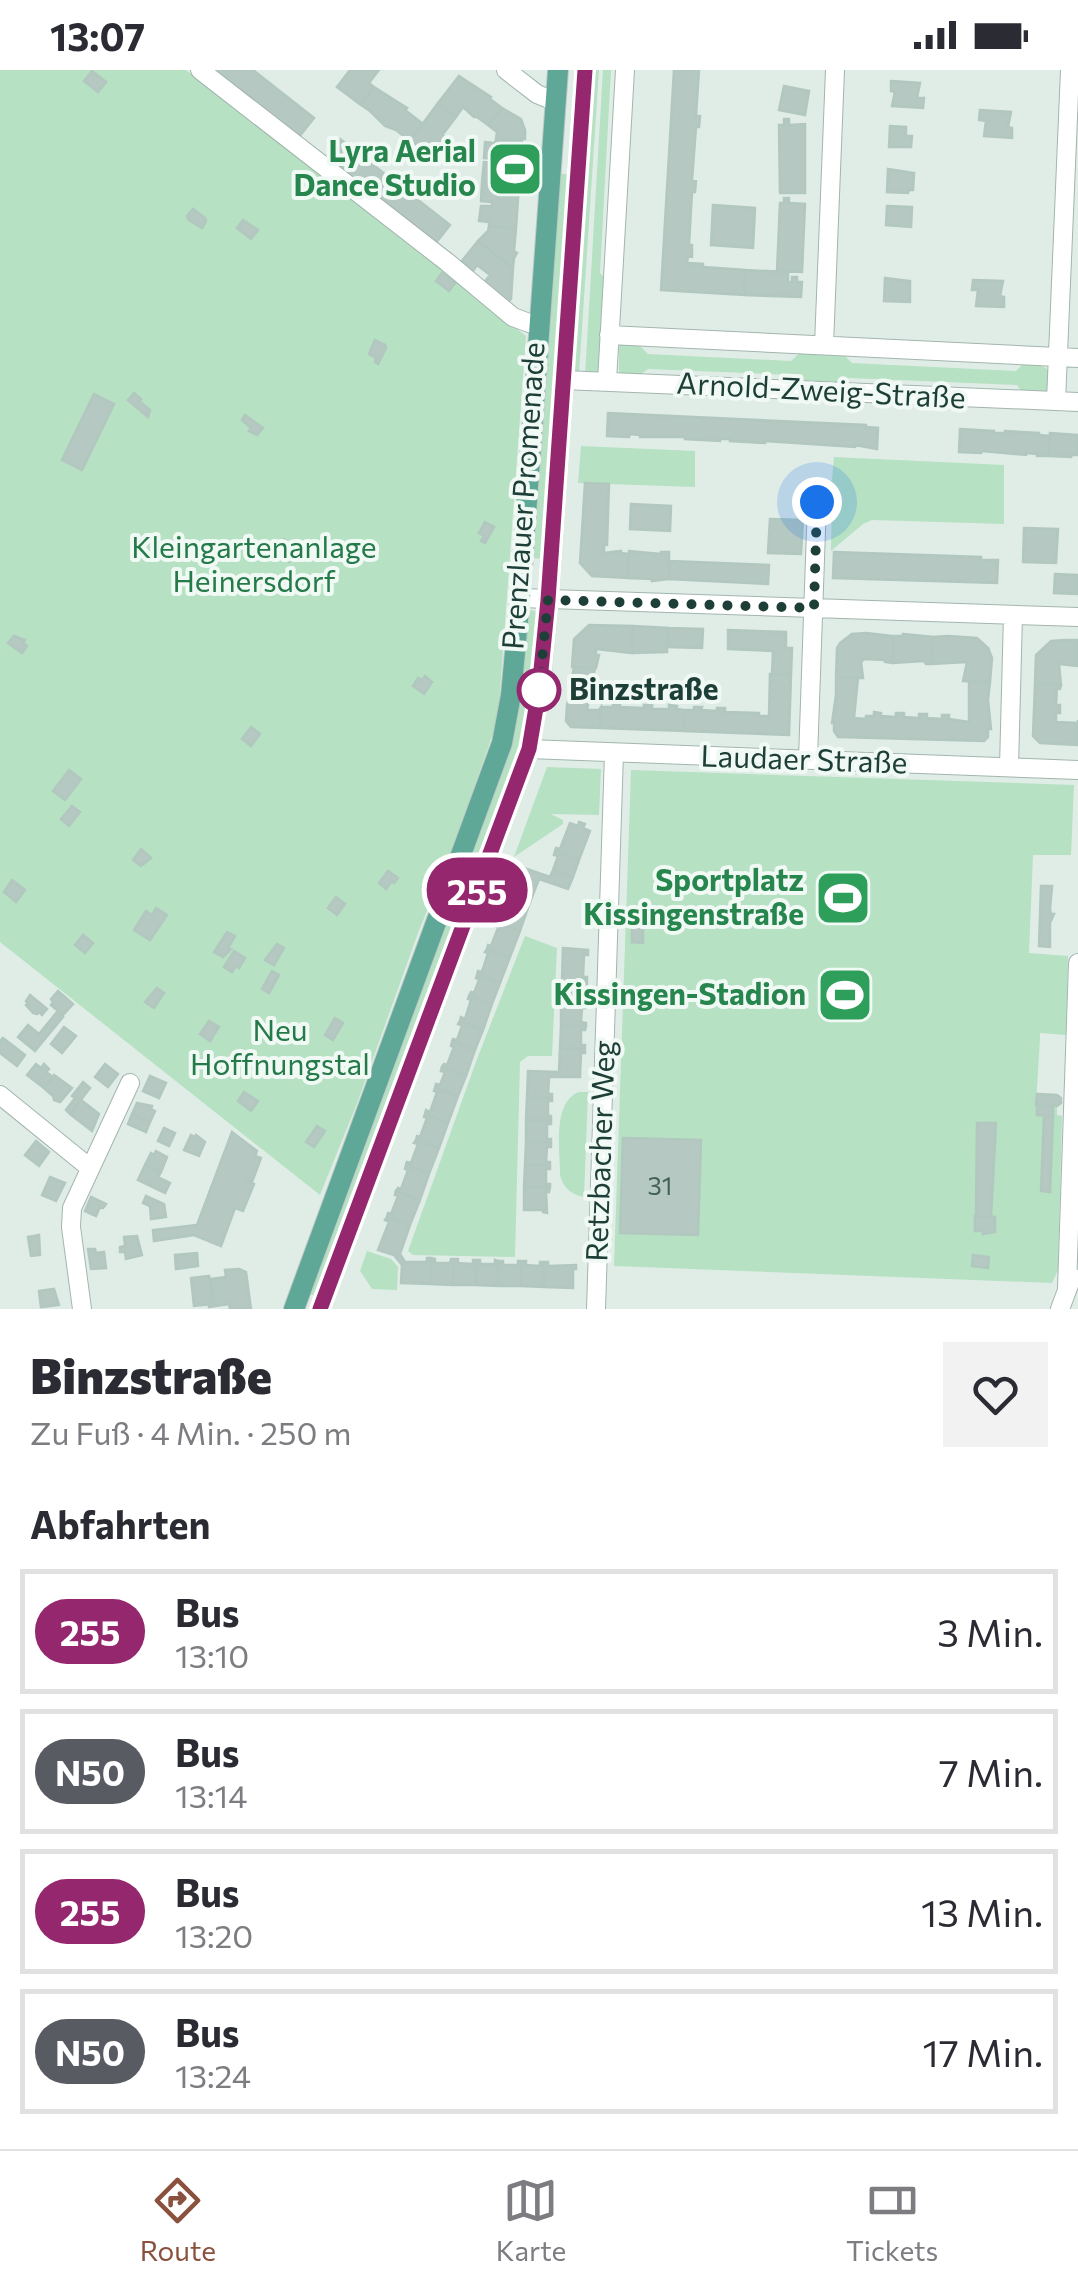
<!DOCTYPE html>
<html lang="de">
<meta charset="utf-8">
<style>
body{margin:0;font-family:Commissioner,sans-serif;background:#f2f2f3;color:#2b2b33;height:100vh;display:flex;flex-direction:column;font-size:38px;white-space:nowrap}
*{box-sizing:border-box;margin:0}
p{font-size:32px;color:#7c7c81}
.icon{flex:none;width:55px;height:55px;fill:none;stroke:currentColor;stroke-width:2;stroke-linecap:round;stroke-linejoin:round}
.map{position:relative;height:1239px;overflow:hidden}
.sheet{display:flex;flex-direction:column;background:#fff;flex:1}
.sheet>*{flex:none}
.badge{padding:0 20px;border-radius:32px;font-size:35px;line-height:65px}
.you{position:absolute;width:50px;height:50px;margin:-25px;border:8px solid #fff;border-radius:50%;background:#1a73e8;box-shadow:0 0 0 15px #1a73e833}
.map>.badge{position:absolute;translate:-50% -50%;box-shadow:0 0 0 5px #fff}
h2{padding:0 30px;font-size:38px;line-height:90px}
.round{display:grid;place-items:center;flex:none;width:105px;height:105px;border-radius:0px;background:#f2f2f3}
.headline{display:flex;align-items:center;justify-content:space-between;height:170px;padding:0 30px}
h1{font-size:48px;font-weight:800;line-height:75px}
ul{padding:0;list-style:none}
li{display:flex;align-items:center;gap:30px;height:125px;margin:0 20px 15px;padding:0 10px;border:5px solid #e1e1e2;border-radius:0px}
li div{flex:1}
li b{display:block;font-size:38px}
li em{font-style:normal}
li .badge{min-width:110px;font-weight:700;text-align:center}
.status{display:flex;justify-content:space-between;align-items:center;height:70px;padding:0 50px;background:#fff;direction:ltr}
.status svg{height:28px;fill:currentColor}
.tab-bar{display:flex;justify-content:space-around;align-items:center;height:140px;border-top:2px solid #e1e1e2;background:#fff;font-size:28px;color:#7c7c81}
.tab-bar a{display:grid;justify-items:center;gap:5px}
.tab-bar .active{color:#8a513e}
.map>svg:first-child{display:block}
.green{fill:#b6e1c3}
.building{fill:#b5c8c1;stroke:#b1c7bf;stroke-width:2.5}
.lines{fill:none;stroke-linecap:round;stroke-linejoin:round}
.minor-casing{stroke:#a2b5af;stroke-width:20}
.major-casing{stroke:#c0c9c7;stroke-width:22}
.minor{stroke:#fff;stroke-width:18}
.major{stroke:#5fa898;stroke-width:20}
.line-casing{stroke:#fff;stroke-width:22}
.line{stroke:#95276e;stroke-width:15}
.walk{stroke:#1e3f38;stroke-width:10;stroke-dasharray:0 18}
.stop-dot{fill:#fff;stroke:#95276e;stroke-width:5}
.labels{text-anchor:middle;stroke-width:8;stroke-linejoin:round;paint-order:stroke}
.number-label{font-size:25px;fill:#44615a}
.leisure-label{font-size:30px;font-weight:bold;fill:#27864d;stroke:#f1f9f5;text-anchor:end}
.street-label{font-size:30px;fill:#1e3f38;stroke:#f1f9f5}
.park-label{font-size:30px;fill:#247b49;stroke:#f1f9f5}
.stop-label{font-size:30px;font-weight:bold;fill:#1e3f38;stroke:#f1f9f5;text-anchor:start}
</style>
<div class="status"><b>13:07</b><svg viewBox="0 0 49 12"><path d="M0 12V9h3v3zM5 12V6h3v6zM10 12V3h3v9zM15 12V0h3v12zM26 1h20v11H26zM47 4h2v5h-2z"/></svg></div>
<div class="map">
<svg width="1078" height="1239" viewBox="0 0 1078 1239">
<rect width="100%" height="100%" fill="#e0ede7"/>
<path class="green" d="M0 0H186L526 266 498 649 456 769 418 863 356 1036 320 1125 0 872Z
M595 0H599L579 304 575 300Z
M603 0H611L600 203 609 212 600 300 585 306Z
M557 103 571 105 545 489 529 488Z
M624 273 638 274 648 284 791 291 802 281 842 283 852 293 1016 301 1026 291C1045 294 1063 305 1043 324L1022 322 1017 315 849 308 838 317 800 315 791 305 648 299 637 307 619 303V277Z
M581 376 695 381V417L578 413Z
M834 387 1004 395V454L872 450 863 454 831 481 832 422H821L818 418 832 410Z
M530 540 535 541 538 559 521 684 320 1224 309 1225 506 676 527 544Z
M547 697 601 699 599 745 551 744 563 750V754L514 787Z
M631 700 1074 715 1071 785H1033L1029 883 1068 886 1066 965 1040 963V968L1036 1035 1057 1036V1045L1062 1046 1058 1200 1052 1213 614 1196Z
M525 866 557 878 552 986H528L520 992 515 1187 413 1185 408 1181 477 989Z
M579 1022H588L584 1127C572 1125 563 1118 560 1105 560 1081 552 1032 579 1022Z
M367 1181 391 1189 398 1197 397 1220 372 1219 360 1201Z"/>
<path class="building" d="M213 0H253L314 48 299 67Z
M350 0H379L369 13 374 17 361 35 337 17Z
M674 0H699L696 46H700L699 57H696L692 110 696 111 695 122H692L689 175H692V187L688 186 687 193 703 194V197L745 200 744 225 661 220Z
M92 1 106 12 98 22 84 11Z
M459 6 491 27 490 29 502 38 488 55 477 47H474L463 37 456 47 438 33Z
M891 11 920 13 917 28H924L923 38 892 36 895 22 891 21Z
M784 16 809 21 805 45 779 40Z
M374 17 407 38 405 40 423 54 410 71 396 60 385 56 370 41 361 35Z
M438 33 456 47 443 64 445 73 435 74 428 85 410 71Z
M502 38 521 49 525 60V69H496L497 62 488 55Z
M980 40 1011 42 1008 57 1012 58V68L984 66 986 51 979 50Z
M784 49H789V55L805 54V123H780L779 55H784Z
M890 56 906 57V66H912L911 77H889Z
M340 69 450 155 435 174 325 88Z
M496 69 522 71 519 114 482 112 484 92 495 93V89L484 88 485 72 495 73Z
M888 99 914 103 913 120H909L908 123 887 122Z
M482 112 519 114 516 158 489 156V152L479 151 481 136H492V132L481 131Z
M784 128H789V133L805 134 802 202 777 201 780 133H784Z
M713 135 755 138 753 178 711 175Z
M887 136 912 137 911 157 886 155Z
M193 139 205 148 206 151 202 158 189 150 187 146Z
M243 150 258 160 251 169 237 158Z
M489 156 516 158 514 181 517 183 514 188 513 198 478 171 488 161Z
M478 171 513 198 511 229 506 234 482 215 490 205 477 195 473 201 461 192Z
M745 200 788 202V212H792V207H797V212H802L801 227 744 225Z
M442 203 455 213 449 221 436 211Z
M885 208 910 211V232L884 231Z
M973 210 1003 211 1000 226 1004 227V237L976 236 978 220H972Z
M375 270 385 275 386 278 378 294 375 292 376 288 369 284Z
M134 323 141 329 139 331 150 340 148 347 128 330Z
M94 324 114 334 82 400 62 390Z
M608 343 866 355V357L878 358 877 379 855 375V377L765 371V373L730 371V369H720V371L685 369V367H640V365L630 364 629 367 607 366Z
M245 345 263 358 257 365 249 361 251 358 242 350Z
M960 359 994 361V363H1005V361L1039 363V365L1050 366 1049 386H1037V384L1026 383V385L982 381 981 383 959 382Z
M1050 363 1078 365V385H1072L1071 387 1049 386Z
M585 413 609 414 607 475H604V483L621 481V483L629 484 628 508 592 506 580 493Z
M631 434 671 436 670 461 630 459Z
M770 449 803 450 801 484 768 483Z
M485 452 494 457 485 473 481 471 484 466 479 463Z
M1024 458 1058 459 1056 493 1023 492Z
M284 469 289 473 286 477 295 483 289 492 275 482Z
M629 481 661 484V482H669V509L652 511V509L628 508Z
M834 482 981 487V490H998L997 513 833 508Z
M669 491 769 495 768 514 669 509Z
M1055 504 1078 505V524L1054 523Z
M589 555 633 556 632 583 596 579V585H599L596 598 572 597 574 569Z
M633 556 668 558 667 582 632 583Z
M668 558 703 559 702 578 667 577Z
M728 560 786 562V578H792L791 605 772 604 773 581 728 579Z
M866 563 893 566V593L885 592V590L864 589 861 592 863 608 836 607 837 578 840 573 852 564Z
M903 564 933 567 932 594H926L924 591 893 593V566H903Z
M14 566 25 570 23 573 27 576 22 583 8 573Z
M949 566 977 568 988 578 992 588 990 612 963 611 967 592 932 594 933 567Z
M1066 570H1078V596L1059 594 1061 615 1035 614 1036 585 1051 571Z
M574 597 595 598 587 640H599L601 637 600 658 571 657 566 651 567 635 574 608 572 607Z
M770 604 791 605 789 665 684 661 685 640H694V637H702L701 640 717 641V638H725V642L759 643V646H769Z
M425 606 432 612 424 624 413 616 418 608 422 610Z
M836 607 858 608 854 648 866 649V646H874V642L881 643V646L896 647V643H904V647L919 648V644H927V648L942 649V645H949V649L969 652V611L990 612 988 630 991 659H988V667L984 671 838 667 834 661V653H832L836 625Z
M1035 614 1061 615 1060 619 1057 618 1056 635H1060V643H1056V652L1078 653V650V675L1040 673 1033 666Z
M613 634H620V637L644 638V635H652V639H669V635L677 636 676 639 685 640 684 661 600 658 601 637H613Z
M251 657 260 664 251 676 242 669Z
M69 700 81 709 65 730 53 721Z
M72 736 80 742 69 756 61 749Z
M579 752 585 754 583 758 590 761 579 790 555 781 556 778 560 779 570 753 578 756Z
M141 779 151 788 141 796 133 790Z
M555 781 579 790 573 807 553 800 558 786 554 785Z
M521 797 550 807 553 800 573 807 568 819 539 809 529 835 506 827 507 823 511 824Z
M388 801 398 808 394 813 392 811 386 819 379 813Z
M12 810 25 820 16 832 4 822Z
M1041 816H1052L1050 839 1051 844H1054L1050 853V877L1039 876Z
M336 827 345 834 337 845 328 838Z
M506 827 529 835 520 861 496 853 498 849 501 851 508 832 505 830Z
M156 838 167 845 150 870 134 860 146 841 152 845Z
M632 839H643V873L632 872Z
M496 853 520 861 510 887 487 879 488 875 491 876 498 858 495 856Z
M227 862 235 866 228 878 231 879 223 887 214 882Z
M83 865 93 873 85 883 75 875Z
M277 874 284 878 274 895 265 890Z
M563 878 588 880V885H584L583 907H587V911L562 910Z
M487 879 510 887 500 913 477 905 478 901 482 902 488 883 485 882Z
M234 881 245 888 239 898 236 896 232 902 224 897Z
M272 901 279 905 269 923 262 919Z
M477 905 500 913 492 934 469 926 471 922 474 923 479 910 476 908Z
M562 910 587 911V915H583L582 930H586V933L561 932Z
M157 918 164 923 154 938 145 932Z
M58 921 73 934 63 945 51 935 53 932 51 929Z
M30 925 47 939 42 945 39 942 37 944 33 943 26 935 28 933 26 931Z
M469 926 492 934 483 960 460 951 461 947 465 949 471 930 468 929Z
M561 932 586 933V938H582L581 952 586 953V956H561Z
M57 942 63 947 35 981 18 967 28 955 39 964Z
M335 948 343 953 333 970 325 965Z
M209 951 219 957 210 971 200 964Z
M460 951 483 960 475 980 452 972 453 969 457 970 462 956 458 954Z
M561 956H586L585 960H581V975H585V979L560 978Z
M64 957 76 966 62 983 51 974Z
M3 968 25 985 17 996 0 983V971Z
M452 972 475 980 466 1006 442 997 444 994 447 995 454 977 451 976Z
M560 978 585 979V983H581L580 1007H549L548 1024H552V1028L527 1027 528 1001 559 1002Z
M36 994 41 998 44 994 49 999 46 1002 53 1007 44 1018 27 1005Z
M105 994 118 1004 108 1017 95 1007Z
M442 997 466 1006 458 1026 435 1018 436 1014 440 1015 445 1002 441 1001Z
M54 1005 72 1018 60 1032 54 1030 53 1026 44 1018Z
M150 1006 166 1013 159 1028 143 1021Z
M83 1012 90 1018 70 1044 66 1040 75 1028 72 1026Z
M435 1018 458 1026 448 1053 425 1044 426 1040 430 1042 437 1022 434 1021Z
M244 1022 258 1031 251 1041 238 1031Z
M1037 1024 1057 1025 1061 1028V1033L1057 1036 1036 1035Z
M527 1027 552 1028V1031H548V1046H551V1051L526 1050Z
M81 1030 99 1044 92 1061 70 1044Z
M137 1033 152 1036 151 1039 155 1041 150 1052 132 1044Z
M1037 1035 1053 1036V1046L1037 1045Z
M132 1044 150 1052 146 1062 128 1054Z
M425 1044 448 1053 439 1078 416 1070 417 1066 420 1067 427 1048 424 1047Z
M1044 1046H1053L1050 1122 1041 1121Z
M526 1050 551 1051V1054H547V1069H551V1072H526Z
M977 1053H996L991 1147 976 1146Z
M317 1056 325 1061 314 1077 306 1072Z
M164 1058 175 1063 169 1076 158 1071Z
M232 1062 257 1081 255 1086 261 1088 252 1112 246 1110 254 1114 243 1141 235 1138 221 1176 194 1165 154 1171 153 1160 197 1155Z
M191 1065 195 1067 196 1065 205 1072 199 1086 184 1080Z
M623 1068 701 1070 698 1165 620 1163Z
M416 1070 439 1078 429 1104 406 1095 407 1092 411 1093 418 1074 414 1073Z
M36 1071 49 1082 39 1096 25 1085Z
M526 1072H551V1077H547L546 1092H550V1095H525Z
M156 1081 167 1087 161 1102 145 1095 151 1083 154 1085Z
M145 1095 161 1102 158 1107 170 1113 165 1123 138 1110Z
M406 1095 429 1104 420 1130 396 1121 398 1118 401 1119 408 1100 405 1099Z
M525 1095H550V1099H546V1114H550V1117H524Z
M50 1107 65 1113 56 1131 42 1125Z
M524 1117H550L549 1122 546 1121 547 1143 543 1142V1140H524Z
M396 1121 420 1130 410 1155 387 1147 388 1143 391 1144 398 1126 395 1125Z
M146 1126 164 1134 166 1147 151 1149 150 1136 143 1133Z
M91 1127 106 1134 103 1138 100 1137 96 1146 85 1141Z
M975 1146 995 1147V1162L983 1164V1161H975Z
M387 1147 410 1155 400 1184 405 1192H427V1188H431V1214L401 1213 402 1195 394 1185 378 1180 389 1152 385 1150Z
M39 1165 40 1185 31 1186 28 1167Z
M137 1166 142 1185 126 1189 125 1182H120V1177L125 1176 124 1167Z
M88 1179H95L96 1183 104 1182 106 1198 91 1199Z
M197 1183 198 1196 176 1199 175 1185Z
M973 1185 989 1187 988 1198 972 1196Z
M431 1188 435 1189V1193H450L451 1189H454L453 1215 431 1214Z
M454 1189H458V1193L473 1194V1190H476V1215H453Z
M476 1190H480V1194H495V1190L498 1191V1216L476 1215Z
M498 1191H503V1195H518V1191H521V1216H498Z
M521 1191H526V1195L540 1196V1192H544V1217L521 1216Z
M544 1192H548V1196L576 1195V1199H573V1218L544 1217Z
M239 1199 246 1202 251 1239H230L229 1234 209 1237V1235L213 1234 210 1209 226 1207 225 1200Z
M209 1206 213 1234 194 1236 191 1208Z
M54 1219 59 1235 41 1237 39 1221Z"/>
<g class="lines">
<g class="minor-casing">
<path id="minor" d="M200 0 447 192 513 247 529 253 540 254
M506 0 537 24 556 32
M609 265 1078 288
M824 275 835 0
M563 310 1078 332
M607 311 625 0
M1056 331 1070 0
M520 528 1078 547
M529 679 1078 700
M808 689 817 432
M1009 697 1013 545
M0 1025 90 1098
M1067 1218 1078 893
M82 1239 71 1157 72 1138 130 1013
M596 1239 614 683
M1060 1239 1072 1207"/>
</g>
<g class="major-casing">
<path id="major" d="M294 1239 502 673 511 625 520 528 558 0
M320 1239 529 679 541 603 548 530 585 0"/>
</g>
<use href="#minor" class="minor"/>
<use href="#major" class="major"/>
</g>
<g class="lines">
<g class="line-casing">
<path id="line" d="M320 1239 529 679 539 620 548 530 585 0"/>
</g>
<use href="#line" class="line"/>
<path class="walk" d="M539 620 548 530 814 538 817 432"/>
</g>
<defs>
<g id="stadium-square" transform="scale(2.875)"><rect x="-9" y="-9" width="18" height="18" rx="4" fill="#2e9e5b" stroke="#f1f9f5"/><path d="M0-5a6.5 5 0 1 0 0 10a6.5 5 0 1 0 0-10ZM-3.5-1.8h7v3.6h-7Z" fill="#fff"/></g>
</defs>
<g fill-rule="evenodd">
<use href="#stadium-square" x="515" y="99"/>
<use href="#stadium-square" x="843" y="828"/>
<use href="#stadium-square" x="845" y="925"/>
</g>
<circle class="stop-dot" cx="539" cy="620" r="20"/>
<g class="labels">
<g class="number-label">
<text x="660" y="1125">31</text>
</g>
<g class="leisure-label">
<text x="476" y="92">Lyra Aerial<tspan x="476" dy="34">Dance Studio</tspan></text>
<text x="804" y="821">Sportplatz<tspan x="804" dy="34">Kissingenstraße</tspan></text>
<text x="806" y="935">Kissingen-Stadion</text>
</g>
<g class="street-label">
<text transform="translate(821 321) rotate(3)" y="10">Arnold-Zweig-Straße</text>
<text transform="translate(524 426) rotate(-86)" y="10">Prenzlauer Promenade</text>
<text transform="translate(804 690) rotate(2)" y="10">Laudaer Straße</text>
<text transform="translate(601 1081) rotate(-88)" y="10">Retzbacher Weg</text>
</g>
<g class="park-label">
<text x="254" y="488">Kleingartenanlage<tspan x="254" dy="34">Heinersdorf</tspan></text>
<text x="280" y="971">Neu<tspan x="280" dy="34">Hoffnungstal</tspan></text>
</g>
<g class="stop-label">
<text x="569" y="630">Binzstraße</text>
</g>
</g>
</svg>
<div class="you" style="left:817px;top:432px"></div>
<b class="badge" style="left:477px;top:820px;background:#95276e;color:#fff">255</b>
</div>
<section class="sheet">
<div class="headline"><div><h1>Binzstraße</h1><p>Zu Fuß · 4 Min. · 250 m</p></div><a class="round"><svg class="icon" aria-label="heart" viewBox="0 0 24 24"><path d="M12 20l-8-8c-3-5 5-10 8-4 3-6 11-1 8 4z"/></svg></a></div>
<h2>Abfahrten</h2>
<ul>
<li><span class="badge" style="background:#95276e;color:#fff">255</span><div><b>Bus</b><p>13:10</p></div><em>3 Min.</em></li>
<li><span class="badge" style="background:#595b62;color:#fff">N50</span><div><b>Bus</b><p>13:14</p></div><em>7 Min.</em></li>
<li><span class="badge" style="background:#95276e;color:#fff">255</span><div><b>Bus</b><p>13:20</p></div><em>13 Min.</em></li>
<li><span class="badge" style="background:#595b62;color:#fff">N50</span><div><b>Bus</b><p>13:24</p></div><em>17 Min.</em></li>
</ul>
</section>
<nav class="tab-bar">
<a class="active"><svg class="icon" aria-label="directions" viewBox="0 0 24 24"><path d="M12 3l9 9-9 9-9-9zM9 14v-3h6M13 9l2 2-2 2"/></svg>Route</a>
<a><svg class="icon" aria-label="map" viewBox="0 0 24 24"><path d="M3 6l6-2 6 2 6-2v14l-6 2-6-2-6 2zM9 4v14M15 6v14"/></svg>Karte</a>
<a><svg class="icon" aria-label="tickets" viewBox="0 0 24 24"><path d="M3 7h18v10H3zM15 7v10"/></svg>Tickets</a>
</nav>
